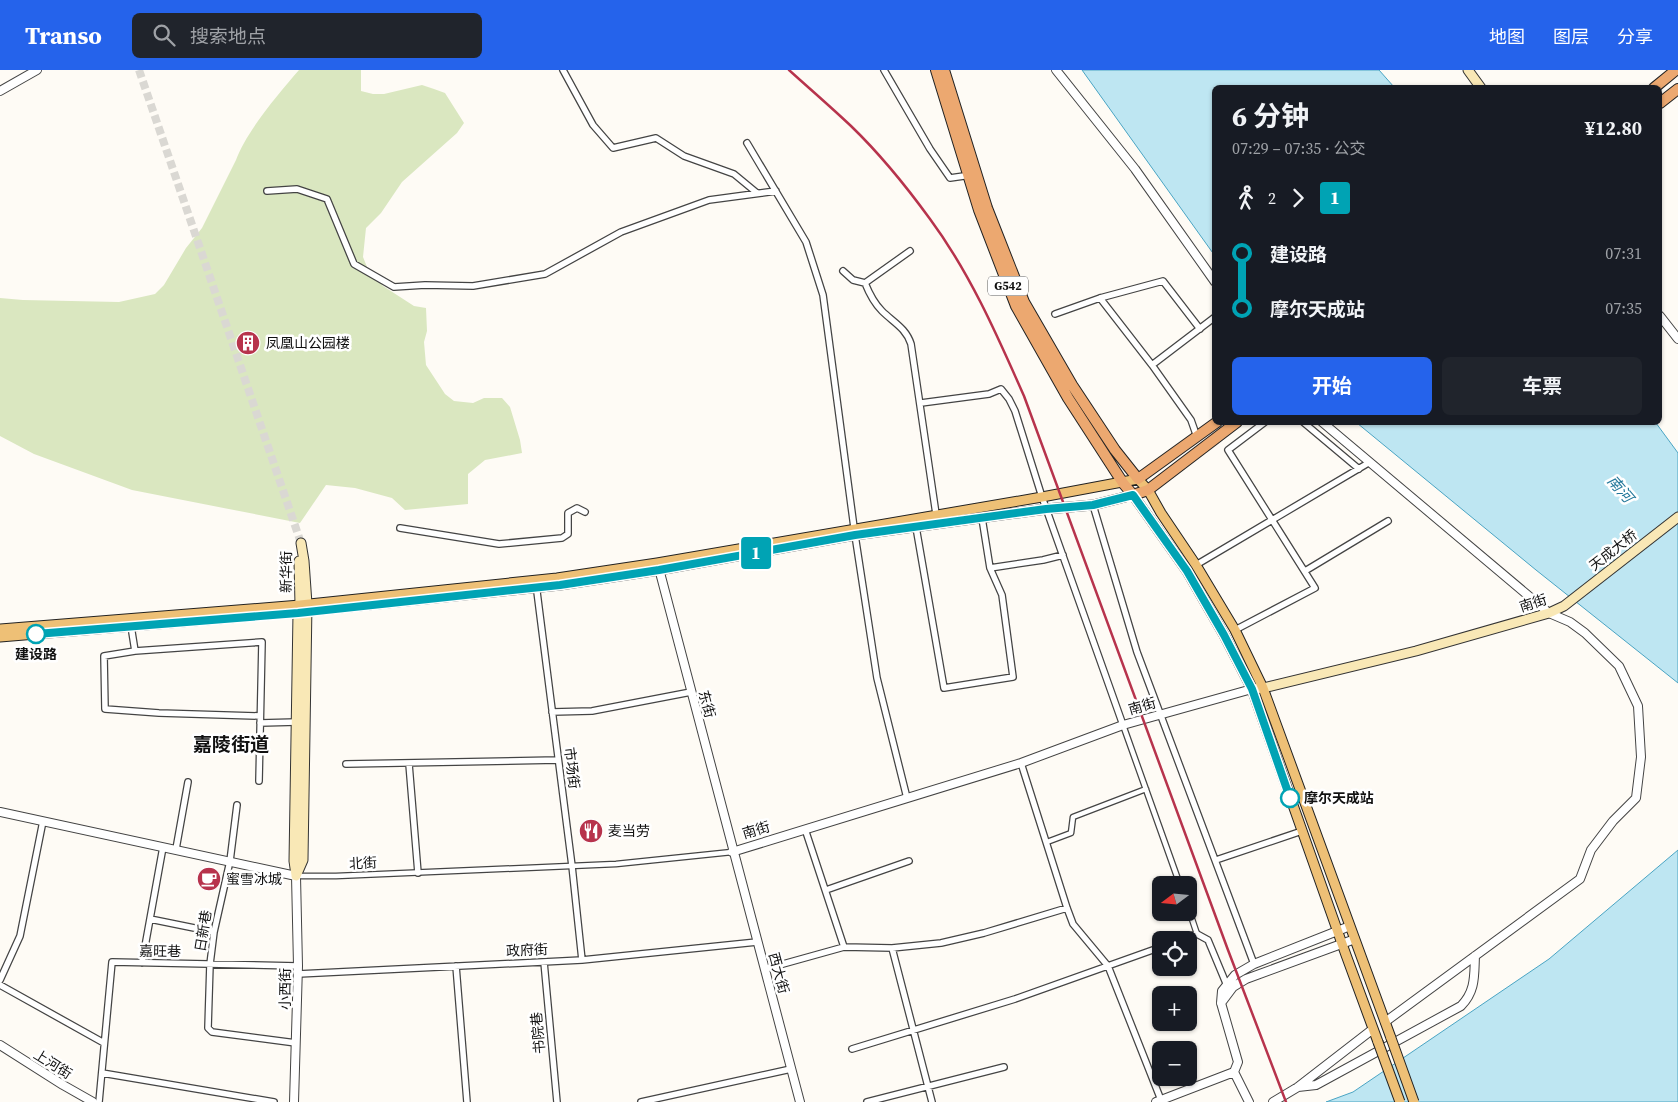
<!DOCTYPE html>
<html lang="zh">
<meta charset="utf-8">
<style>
body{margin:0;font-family:"Source Serif 4","Noto Sans SC",serif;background:#20242c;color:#f1f3f6;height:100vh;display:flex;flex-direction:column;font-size:19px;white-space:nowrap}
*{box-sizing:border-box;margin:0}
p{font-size:16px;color:#9ea1a6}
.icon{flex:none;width:28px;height:28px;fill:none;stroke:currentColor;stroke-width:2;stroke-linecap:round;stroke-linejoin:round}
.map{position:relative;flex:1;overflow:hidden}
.drawer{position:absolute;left:1212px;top:15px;width:450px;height:340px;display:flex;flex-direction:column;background:#171b24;border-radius:8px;box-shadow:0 1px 4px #0004}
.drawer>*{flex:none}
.badge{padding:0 10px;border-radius:4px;font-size:18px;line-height:32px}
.needle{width:32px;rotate:254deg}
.fabs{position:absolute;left:1152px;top:806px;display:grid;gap:10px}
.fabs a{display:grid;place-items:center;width:45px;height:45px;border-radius:8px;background:#171b24;box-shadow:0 1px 4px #0004;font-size:25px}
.map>.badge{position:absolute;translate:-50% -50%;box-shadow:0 0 0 2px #fff}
.legs{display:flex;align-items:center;gap:8px;height:55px;padding:0 20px;font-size:16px}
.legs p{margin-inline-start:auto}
.head{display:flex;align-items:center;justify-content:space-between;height:85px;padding:0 20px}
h1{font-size:28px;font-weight:700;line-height:38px}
.primary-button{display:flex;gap:10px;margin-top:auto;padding:10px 20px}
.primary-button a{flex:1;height:58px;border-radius:8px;background:#2563eb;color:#fff;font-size:20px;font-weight:700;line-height:58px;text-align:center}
.primary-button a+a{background:#20242c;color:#f1f3f6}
ul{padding:0 20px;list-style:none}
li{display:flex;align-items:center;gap:18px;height:55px;font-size:19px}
li i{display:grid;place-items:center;width:8px;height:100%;margin:0 6px;background:currentColor}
li i::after{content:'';width:12px;height:12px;margin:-6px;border:4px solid;border-radius:50%;background:#171b24}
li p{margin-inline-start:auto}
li:first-child i{background:linear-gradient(#0000 50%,currentColor 0)}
li:last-child i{background:linear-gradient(currentColor 50%,#0000 0)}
header{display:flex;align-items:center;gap:30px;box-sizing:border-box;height:70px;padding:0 25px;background:#2563eb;color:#fff}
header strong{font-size:24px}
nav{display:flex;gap:28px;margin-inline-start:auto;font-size:18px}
.search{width:350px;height:45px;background:#20242c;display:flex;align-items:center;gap:12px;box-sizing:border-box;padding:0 18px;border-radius:8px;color:#9ea1a6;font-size:19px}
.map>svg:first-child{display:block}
.green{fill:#dae7c0}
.water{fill:#bee6f2;stroke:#4aa4c3}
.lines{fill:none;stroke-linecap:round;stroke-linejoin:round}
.tertiary-tunnel{stroke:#dad8d3;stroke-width:8;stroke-dasharray:8 4;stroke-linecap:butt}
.pedestrian-casing{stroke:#444;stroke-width:7}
.minor-casing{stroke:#444;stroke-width:8}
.tertiary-casing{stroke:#444;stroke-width:10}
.secondary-casing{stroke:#333;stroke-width:11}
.primary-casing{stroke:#222;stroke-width:11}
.trunk-casing{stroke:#222;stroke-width:12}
.pedestrian{stroke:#fff;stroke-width:4.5}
.minor{stroke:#fff;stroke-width:5.5}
.tertiary{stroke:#fff;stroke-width:8}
.secondary{stroke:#f9e8b6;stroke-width:9}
.primary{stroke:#eec076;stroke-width:9}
.trunk{stroke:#eca870;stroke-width:10}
.rail{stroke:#b7334c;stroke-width:2.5}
.primary-bridge-casing{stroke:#222;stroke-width:11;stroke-linecap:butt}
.primary-bridge{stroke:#eec076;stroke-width:9}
.line-1-casing{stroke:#fff;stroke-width:11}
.line-1{stroke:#00a3b4;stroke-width:8}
.stop-1-dot{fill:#fff;stroke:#00a3b4;stroke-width:2.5}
.labels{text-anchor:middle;stroke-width:5;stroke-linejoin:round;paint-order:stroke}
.shield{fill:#fff;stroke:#585858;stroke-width:1}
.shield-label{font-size:12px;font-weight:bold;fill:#111}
.poi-label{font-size:14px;fill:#111;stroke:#fff;text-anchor:start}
.street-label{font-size:14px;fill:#111;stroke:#fff}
.stop-label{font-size:14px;font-weight:bold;fill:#111;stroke:#fff}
.water-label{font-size:15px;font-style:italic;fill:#22779a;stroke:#fff}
.district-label{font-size:19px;font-weight:bold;fill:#111;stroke:#fff}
</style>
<header>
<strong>Transo</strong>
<div class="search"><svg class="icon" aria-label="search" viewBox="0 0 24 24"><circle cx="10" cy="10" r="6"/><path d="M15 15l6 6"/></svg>搜索地点</div>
<nav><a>地图</a><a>图层</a><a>分享</a></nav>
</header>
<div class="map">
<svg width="1678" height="1032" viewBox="0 0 1678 1032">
<rect width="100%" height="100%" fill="#fefbf5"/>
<path class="green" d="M299 0H361V21L373 24H384L422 15 434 19 445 23 464 53 457 63 402 112 381 143 366 158 363 187 367 197 383 216 414 236 426 238 427 261 424 272 426 295 445 324 454 331 473 333 484 328H502L510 337 520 370 522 383 485 390 468 404V434L405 440 392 428 355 418 326 415 300 453 132 420 34 384 0 366V228L23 230 119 232 155 224 164 215 186 178 202 158 236 90C246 62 279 23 299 0Z"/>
<path class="water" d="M1082 0H1379L1394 17 1215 18V186Z
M1357 353H1656L1678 383V613L1536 500Z
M1678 780V1032H1326L1353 1022 1549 889Z"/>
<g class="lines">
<path class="tertiary-tunnel" d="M139 0 301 473"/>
<g class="pedestrian-casing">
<path id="pedestrian" d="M1123 655 1180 815
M1047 772 1071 763 1073 747 1146 719
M297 806H336L616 794 732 782
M1189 840 1197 864"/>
</g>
<g class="minor-casing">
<path id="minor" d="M563 0 593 55 613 78 656 68 684 86 734 104 757 123
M884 0 930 79 950 108 971 105
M747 73 806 172 823 225 855 465 877 608 907 728
M267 121 297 119 327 129 354 194 394 217 425 215 473 216 545 204 621 162 709 130 776 121
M843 201 853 210 865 213 910 181
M865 213C869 223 874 233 882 241 893 252 906 258 911 274L936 444
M1100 228 1152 295 1191 350 1197 367
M1055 244 1100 228 1163 211 1200 259
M1152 295 1215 247
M921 333 989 324 1001 319 1009 329 1015 341 1042 427 1123 655
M1303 352 1359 399
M1093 435 1137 582 1254 894
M916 457 944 618 1013 607 1002 525 990 498 982 448
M400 458 499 474 562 468 568 464V443L577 438 585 442
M1196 495 1370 392
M990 498 1043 490 1063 485
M1305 501 1388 451
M536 514 572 796 582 890
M131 556 135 581 262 572 259 711
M1235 560 1315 518 1228 380 1265 352
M135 581 104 586 105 639 159 643 260 646
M552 642 592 641 691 622
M260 653 297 652
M1021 693 1067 838 1073 854 1108 896 1161 1030
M346 694 558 690
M409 694 418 803
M237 735 230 791 214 862 210 894 208 958 212 962 296 973
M805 759 844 877
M176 779 188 712
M1216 790 1302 761
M826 820 909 791
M150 849 214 862
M1180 870 1197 864 1208 870 1228 918
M892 878 932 1032
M544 892 557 1032
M142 893 163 777
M456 896 467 1032
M765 899 844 877 892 878 941 873 984 863 1067 838
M298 904 582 890 757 872
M0 910 20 866 43 751
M0 915 104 973
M852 979 1015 929 1161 877
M102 1003 274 1032
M99 1032 112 892 298 896
M641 1032 791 999
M867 1032 1004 997"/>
</g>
<g class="tertiary-casing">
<path id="tertiary" d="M1056 0 1135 99 1215 212
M0 21 37 0
M1660 246 1678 269
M1322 352 1549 543 1570 552 1585 563 1619 596 1638 636 1641 687 1636 728 1613 751 1591 780 1580 809 1385 952
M658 495 800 1032
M0 742 296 806 298 896 294 1032
M732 782 1021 693 1123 655 1252 619
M1221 933 1233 917 1246 909 1355 869
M0 975 63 1015 93 1032
M1298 1017 1316 1015 1461 936C1476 921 1474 905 1475 886
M1156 1032 1234 1002
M1249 1032 1234 1002 1238 992 1221 933 1222 921 1235 905 1254 894 1350 856
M1273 1032 1298 1017 1373 959"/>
</g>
<g class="secondary-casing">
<path id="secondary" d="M1468 0 1481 18
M1252 619 1263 618 1416 581 1549 543 1564 536 1678 447
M296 805 294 791 298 543 300 535 299 491
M296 806 303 790 307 534 304 491 301 473"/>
</g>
<g class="primary-casing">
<path id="primary" d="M0 559 300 535 557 508 657 493 1042 427 1138 409 1148 420 1161 443 1196 495 1235 560 1263 618 1391 968
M0 567 300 542 560 515 659 500 855 465 1046 439 1093 435 1133 425 1187 501 1224 565 1252 619 1346 885 1378 972"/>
</g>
<g class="trunk-casing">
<path id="trunk" d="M936 0 979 140 1016 236 1068 328 1123 413 1133 425 1148 420 1237 352
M944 0 987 138 1024 232 1072 315 1115 380 1138 409 1217 352
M1654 18 1676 0
M1660 33 1678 19"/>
</g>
<use href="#pedestrian" class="pedestrian"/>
<use href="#minor" class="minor"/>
<use href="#tertiary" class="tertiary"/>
<use href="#secondary" class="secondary"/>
<use href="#primary" class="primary"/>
<use href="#trunk" class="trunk"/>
<path class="rail" d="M789 0C810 19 831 37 851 56 880 84 906 116 930 149 970 203 997 265 1024 326L1228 880 1286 1032"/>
<g class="primary-bridge-casing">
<path id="primary-bridge" d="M1391 968 1414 1032
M1378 972 1400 1032"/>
</g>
<use href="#primary-bridge" class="primary-bridge"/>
</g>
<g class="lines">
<g class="line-1-casing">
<path id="line-1" d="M36 564 298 543 560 515 659 500 855 465 1046 439 1093 435 1133 425 1187 501 1224 565 1252 619 1290 728"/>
</g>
<use href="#line-1" class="line-1"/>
</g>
<defs>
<g id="building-disc" transform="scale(1.25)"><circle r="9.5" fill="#b7334c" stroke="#fff"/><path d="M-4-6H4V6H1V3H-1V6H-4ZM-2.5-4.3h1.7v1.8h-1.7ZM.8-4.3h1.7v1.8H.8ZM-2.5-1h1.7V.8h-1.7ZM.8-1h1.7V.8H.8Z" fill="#fff"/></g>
<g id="restaurant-disc" transform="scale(1.25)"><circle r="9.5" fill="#b7334c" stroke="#fff"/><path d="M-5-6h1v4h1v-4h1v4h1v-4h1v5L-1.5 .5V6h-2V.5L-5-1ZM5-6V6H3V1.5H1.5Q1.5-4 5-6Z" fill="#fff"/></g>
<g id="cafe-disc" transform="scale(1.25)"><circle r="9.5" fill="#b7334c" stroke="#fff"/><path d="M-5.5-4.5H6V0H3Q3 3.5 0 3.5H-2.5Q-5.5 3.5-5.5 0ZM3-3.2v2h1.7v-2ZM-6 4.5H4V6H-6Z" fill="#fff"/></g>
</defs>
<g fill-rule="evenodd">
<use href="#building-disc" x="248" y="273"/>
<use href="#restaurant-disc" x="591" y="761"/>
<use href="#cafe-disc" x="209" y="809"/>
</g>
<g class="stop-1-dot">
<circle cx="36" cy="564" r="9"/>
<circle cx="1290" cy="728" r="9"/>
</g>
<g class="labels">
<rect class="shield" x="988" y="206.5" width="40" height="19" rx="4"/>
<g class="shield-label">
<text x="1008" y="220">G542</text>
</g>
<g class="poi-label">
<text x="266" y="278">凤凰山公园楼</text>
<text x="608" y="766">麦当劳</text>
<text x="226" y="814">蜜雪冰城</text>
</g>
<g class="street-label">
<text transform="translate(1613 480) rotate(-38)" y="5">天成大桥</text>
<text transform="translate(286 502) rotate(-89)" y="5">新华街</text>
<text transform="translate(1533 533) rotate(-18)" y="5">南街</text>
<text transform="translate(707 634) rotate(75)" y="5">东街</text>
<text transform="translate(1142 636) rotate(-16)" y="5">南街</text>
<text transform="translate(572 698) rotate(83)" y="5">市场街</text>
<text transform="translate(756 760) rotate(-17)" y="5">南街</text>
<text transform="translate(363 793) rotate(-3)" y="5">北街</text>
<text transform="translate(203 861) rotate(-81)" y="5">日新巷</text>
<text transform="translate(527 880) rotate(-3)" y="5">政府街</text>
<text transform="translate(160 881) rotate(1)" y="5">嘉旺巷</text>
<text transform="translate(779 903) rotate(75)" y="5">西大街</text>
<text transform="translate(285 919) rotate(-89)" y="5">小西街</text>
<text transform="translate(538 963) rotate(-95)" y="5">书院巷</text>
<text transform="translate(53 994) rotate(32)" y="5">上河街</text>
</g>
<g class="stop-label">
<text x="36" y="589">建设路</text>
<text x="1304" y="733" text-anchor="start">摩尔天成站</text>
</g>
<g class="water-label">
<text transform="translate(1620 419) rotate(49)" y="5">南河</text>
</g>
<g class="district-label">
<text x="231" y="681">嘉陵街道</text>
</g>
</g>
</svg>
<div class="fabs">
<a><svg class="needle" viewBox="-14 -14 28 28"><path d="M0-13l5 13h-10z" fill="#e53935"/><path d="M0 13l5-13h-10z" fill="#9ea1a6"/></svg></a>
<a><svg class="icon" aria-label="locate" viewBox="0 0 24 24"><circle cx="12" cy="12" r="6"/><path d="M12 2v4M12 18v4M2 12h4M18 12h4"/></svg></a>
<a>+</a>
<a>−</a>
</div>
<b class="badge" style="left:756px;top:483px;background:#00a3b4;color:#fff">1</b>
<section class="drawer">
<div class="head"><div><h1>6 分钟</h1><p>07:29 – 07:35 · 公交</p></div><b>¥12.80</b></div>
<div class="legs"><svg class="icon" aria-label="walk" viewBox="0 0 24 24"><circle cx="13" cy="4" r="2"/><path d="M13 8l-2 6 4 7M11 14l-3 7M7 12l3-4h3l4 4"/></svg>2<svg class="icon" aria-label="forward" viewBox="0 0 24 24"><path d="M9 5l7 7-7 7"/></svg><b class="badge" style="background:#00a3b4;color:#fff">1</b></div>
<ul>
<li><i style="color:#00a3b4"></i><b>建设路</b><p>07:31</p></li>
<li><i style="color:#00a3b4"></i><b>摩尔天成站</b><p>07:35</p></li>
</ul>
<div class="primary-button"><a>开始</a><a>车票</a></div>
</section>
</div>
